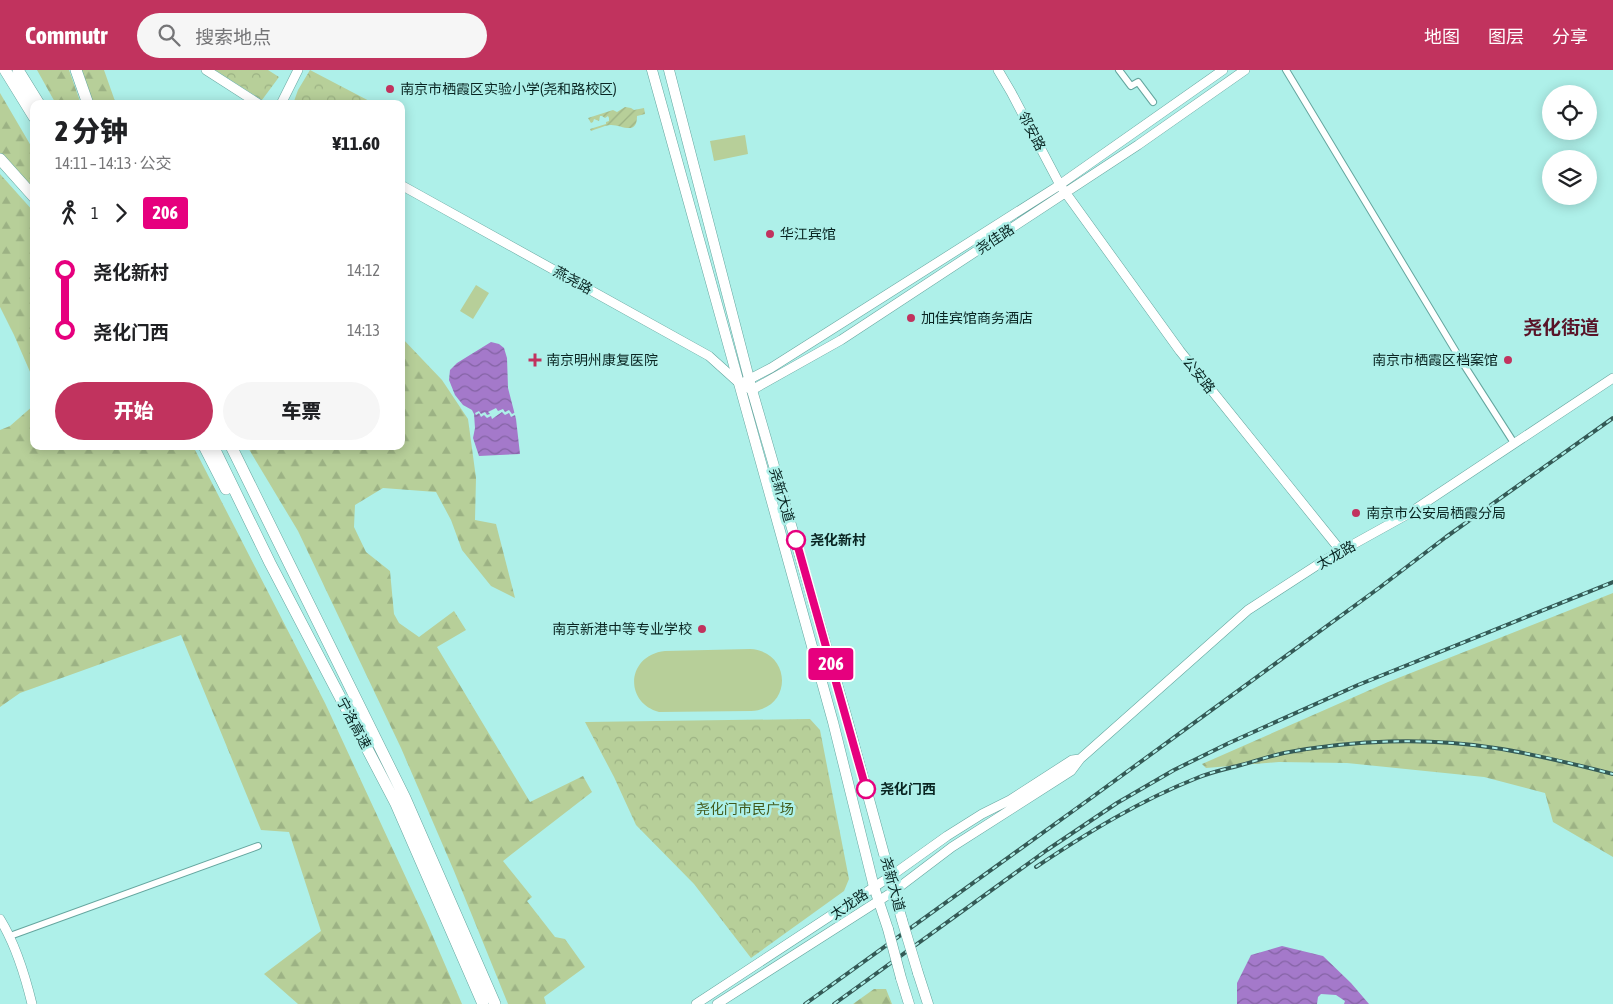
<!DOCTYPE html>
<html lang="zh">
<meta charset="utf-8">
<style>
body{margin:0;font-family:"Asap Condensed","Noto Sans SC",sans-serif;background:#f6f6f6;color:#202124;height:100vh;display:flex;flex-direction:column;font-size:19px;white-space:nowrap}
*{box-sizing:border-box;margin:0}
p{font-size:16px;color:#757577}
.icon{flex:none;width:28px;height:28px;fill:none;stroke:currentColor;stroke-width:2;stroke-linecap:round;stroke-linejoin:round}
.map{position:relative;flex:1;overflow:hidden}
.side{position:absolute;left:30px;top:30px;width:375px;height:350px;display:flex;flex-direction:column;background:#fff;border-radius:10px;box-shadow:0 2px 12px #0003}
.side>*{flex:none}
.badge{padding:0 10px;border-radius:4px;font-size:18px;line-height:32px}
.tools{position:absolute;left:1542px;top:15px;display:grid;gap:10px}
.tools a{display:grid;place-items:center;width:55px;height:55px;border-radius:50%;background:#fff;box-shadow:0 2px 12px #0003;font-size:25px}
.map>.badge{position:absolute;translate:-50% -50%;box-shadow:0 0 0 2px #fff}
.legs{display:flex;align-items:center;gap:8px;height:55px;padding:0 25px;font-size:16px}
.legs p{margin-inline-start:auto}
.headline{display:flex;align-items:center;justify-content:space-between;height:85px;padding:0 25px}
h1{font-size:28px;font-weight:800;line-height:38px}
.cta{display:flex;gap:10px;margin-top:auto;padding:10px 25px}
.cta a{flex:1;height:58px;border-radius:30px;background:#c1335e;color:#fff;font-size:20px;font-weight:800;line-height:58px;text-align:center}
.cta a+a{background:#f6f6f6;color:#202124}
ul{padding:0 25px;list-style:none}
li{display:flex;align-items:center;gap:18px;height:60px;font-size:19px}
li i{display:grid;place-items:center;width:8px;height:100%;margin:0 6px;background:currentColor}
li i::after{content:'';width:12px;height:12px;margin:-6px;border:4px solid;border-radius:50%;background:#fff}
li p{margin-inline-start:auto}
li:first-child i{background:linear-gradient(#0000 50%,currentColor 0)}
li:last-child i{background:linear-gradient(currentColor 50%,#0000 0)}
header{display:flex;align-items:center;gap:30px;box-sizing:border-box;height:70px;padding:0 25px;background:#c1335e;color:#fff}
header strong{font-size:24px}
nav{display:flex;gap:28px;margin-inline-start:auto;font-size:18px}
.search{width:350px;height:45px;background:#f6f6f6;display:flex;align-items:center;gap:12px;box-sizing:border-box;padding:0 18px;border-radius:28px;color:#757577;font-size:19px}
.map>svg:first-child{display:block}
.grass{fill:#b7cf99}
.forest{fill:url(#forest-firs)}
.park{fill:url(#park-crowns)}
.garden{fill:url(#garden-furrows)}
.water{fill:url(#water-waves)}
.pier{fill:#aef0e9}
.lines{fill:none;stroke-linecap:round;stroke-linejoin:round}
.street-casing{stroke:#65a69f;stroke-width:8}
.secondary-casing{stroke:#65a69f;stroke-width:10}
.primary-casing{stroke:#65a69f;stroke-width:11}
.highway-casing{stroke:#65a69f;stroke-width:12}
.street{stroke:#fff;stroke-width:6}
.secondary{stroke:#fff;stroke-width:9}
.primary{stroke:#fff;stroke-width:10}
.highway{stroke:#fff;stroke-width:11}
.rail-casing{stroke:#345a56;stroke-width:4}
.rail{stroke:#aef0e9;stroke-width:2;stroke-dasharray:5.5;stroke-linecap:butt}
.primary-bridge-casing{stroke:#65a69f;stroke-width:11;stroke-linecap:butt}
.primary-bridge{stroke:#fff;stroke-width:10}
.line-1-casing{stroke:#fff;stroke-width:11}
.line-1{stroke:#e6007e;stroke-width:8}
.poi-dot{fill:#c1335e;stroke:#aef0e9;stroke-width:2}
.stop-1-dot{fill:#fff;stroke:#e6007e;stroke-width:2.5}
.labels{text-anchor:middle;stroke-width:5;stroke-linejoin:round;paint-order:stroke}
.poi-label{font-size:14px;fill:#092522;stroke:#aef0e9;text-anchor:start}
.street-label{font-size:14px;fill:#092522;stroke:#aef0e9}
.stop-label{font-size:14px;font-weight:bold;fill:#092522;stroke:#aef0e9;text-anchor:start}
.park-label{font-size:14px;fill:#41591a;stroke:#aef0e9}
.district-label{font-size:19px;font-weight:bold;fill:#591428;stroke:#aef0e9}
</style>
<header>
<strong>Commutr</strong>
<div class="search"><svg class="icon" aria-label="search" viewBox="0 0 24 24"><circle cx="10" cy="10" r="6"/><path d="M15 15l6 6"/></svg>搜索地点</div>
<nav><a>地图</a><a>图层</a><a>分享</a></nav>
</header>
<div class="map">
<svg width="1613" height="934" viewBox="0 0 1613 934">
<defs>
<pattern id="forest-firs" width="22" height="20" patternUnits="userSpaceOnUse" patternTransform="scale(1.25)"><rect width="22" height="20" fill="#b7cf99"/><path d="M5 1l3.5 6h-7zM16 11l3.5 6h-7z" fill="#9cb284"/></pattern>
<pattern id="park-crowns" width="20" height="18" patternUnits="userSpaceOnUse" patternTransform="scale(1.25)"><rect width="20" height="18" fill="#b7cf99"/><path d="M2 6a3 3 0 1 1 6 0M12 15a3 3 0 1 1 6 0" fill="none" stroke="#9cb284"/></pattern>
<pattern id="garden-furrows" width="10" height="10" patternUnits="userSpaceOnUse" patternTransform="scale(1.25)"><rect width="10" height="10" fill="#b7cf99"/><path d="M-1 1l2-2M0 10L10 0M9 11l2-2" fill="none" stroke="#9cb284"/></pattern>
<pattern id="water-waves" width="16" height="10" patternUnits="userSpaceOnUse" patternTransform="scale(1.25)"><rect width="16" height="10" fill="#a479ca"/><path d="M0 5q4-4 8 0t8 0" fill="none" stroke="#8463a4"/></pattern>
</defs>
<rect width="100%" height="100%" fill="#aef0e9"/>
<path class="grass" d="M745 65 748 84 714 91 710 71Z
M476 215 489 223 473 249 460 241Z
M750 579C792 581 793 639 751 641L659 642C623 632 627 585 665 581Z"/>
<path class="forest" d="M37 0H69L81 34H56Z
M80 0H104L116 34H91Z
M0 23 34 81V124L0 85Z
M0 104 34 142V311L14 265 0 237Z
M401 267 442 310 468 349 476 408 475 450 496 454 515 528 491 516 462 480 451 450 436 422 383 418 355 435 354 457 366 482 390 501 394 544 399 553 419 567 454 541 466 560 437 577 530 732 583 706 592 722 503 791 532 827 527 831 555 867 565 869 585 897 544 927 546 934H508L454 801 401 678 298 461 247 376H401Z
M34 335V376H193L325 633 427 853 462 934H298L264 904 321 861 289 762 261 760 181 565 20 623 0 637V360L10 356Z
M1613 523V787L1553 752 1545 723 1484 707 1347 693 1279 692 1206 698 1202 694 1388 612Z
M874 919H886L892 934H853Z"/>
<path class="park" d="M215 0H268L279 7 262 30Z
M310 0 375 34H293L298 20Z
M810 649 820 660 849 809 844 821 751 888 694 814 636 755 614 707 585 652Z"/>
<path class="garden" d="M625 37 631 38 634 40 644 38 645 44 637 46C637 67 621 54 610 55 603 56 597 59 591 61L590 59 606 54V52L609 51V48L608 46 605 48 602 46H600L599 51 594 49 593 52 591 53 588 48 613 40 617 42Z"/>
<path class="water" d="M491 272 499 274 504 278 507 288 508 318 516 349 520 384 479 386 473 368 475 358 474 344 472 340 463 335 455 325 449 310 450 300 457 293Z
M1282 876 1323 886 1351 913 1369 934H1344L1345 931 1336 925 1321 924 1318 927 1317 934H1237V913L1251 885Z"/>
<path class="pier" d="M496 338 498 341 503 339 505 342 509 340 512 344 516 342 517 344 511 347 509 343 505 345 502 342 492 349 491 346 487 348 484 345 481 347 479 343 476 345 475 343 479 341 481 344 485 342 487 345 490 344 488 342Z"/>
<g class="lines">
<g class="street-casing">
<path id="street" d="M1119 0 1131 16 1138 12 1153 32
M1286 0 1464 295 1514 373
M10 866 258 776"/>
</g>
<g class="secondary-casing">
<path id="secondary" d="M206 0 259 34
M998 0 1011 22 1060 115 1180 281 1341 481
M281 34 298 0
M401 115 709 286 739 313 752 320 841 270 1138 75 1245 0
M744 312 771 298 1055 118 1223 0
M0 849C16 875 25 905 32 934
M696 934 891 806 947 766 982 744 1010 730 1072 690 1080 689
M717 934 894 821 952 777 1071 701 1080 689 1248 540 1325 490 1408 444 1613 308"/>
</g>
<g class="primary-casing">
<path id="primary" d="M652 0 833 652 874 817 888 859
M669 0 752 320 846 645 902 850
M918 903 928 934
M901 908 909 934"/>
</g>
<g class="highway-casing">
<path id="highway" d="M5 0 34 47
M18 0 39 34
M76 0 88 34
M0 89 34 127
M204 376 226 419
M213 376 270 493 396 734 483 934
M231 376 405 728 495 934"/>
</g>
<use href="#street" class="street"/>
<use href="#secondary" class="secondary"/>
<use href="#primary" class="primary"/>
<use href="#highway" class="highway"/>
<g class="rail-casing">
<path id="rail" d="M1036 797C1087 763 1139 731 1197 708 1211 702 1226 699 1241 695 1255 691 1270 686 1284 683 1352 670 1427 667 1495 678 1535 684 1574 694 1613 704
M805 934 1091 728 1379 518 1446 467 1613 348
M834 934 1047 780 1117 733 1174 700 1229 673 1358 615 1613 512"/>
</g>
<use href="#rail" class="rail"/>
<g class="primary-bridge-casing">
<path id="primary-bridge" d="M902 850 918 903
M888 859 901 908"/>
</g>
<use href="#primary-bridge" class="primary-bridge"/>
</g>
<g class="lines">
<g class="line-1-casing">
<path id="line-1" d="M796 470 866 719"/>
</g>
<use href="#line-1" class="line-1"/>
</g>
<g class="poi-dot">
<circle cx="390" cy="19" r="5"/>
<circle cx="770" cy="164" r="5"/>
<circle cx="911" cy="248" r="5"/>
<path d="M532.5 282.5h5v5h5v5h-5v5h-5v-5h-5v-5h5z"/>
<circle cx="1508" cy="290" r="5"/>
<circle cx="1356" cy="443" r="5"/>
<circle cx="702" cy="559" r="5"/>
</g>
<g class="stop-1-dot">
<circle cx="796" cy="470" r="9"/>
<circle cx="866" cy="719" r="9"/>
</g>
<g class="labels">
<g class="poi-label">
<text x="400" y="24">南京市栖霞区实验小学(尧和路校区)</text>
<text x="780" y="169">华江宾馆</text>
<text x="921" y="253">加佳宾馆商务酒店</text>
<text x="546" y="295">南京明州康复医院</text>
<text x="1498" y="295" text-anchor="end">南京市栖霞区档案馆</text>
<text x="1366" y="448">南京市公安局栖霞分局</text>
<text x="692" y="564" text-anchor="end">南京新港中等专业学校</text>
</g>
<g class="street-label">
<text transform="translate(1032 61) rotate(62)" y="5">邻安路</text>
<text transform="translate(995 169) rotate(-33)" y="5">尧佳路</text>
<text transform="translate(573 210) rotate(29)" y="5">燕尧路</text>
<text transform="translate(1199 305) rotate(51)" y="5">公安路</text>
<text transform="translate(782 425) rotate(74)" y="5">尧新大道</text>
<text transform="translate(1336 485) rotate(-30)" y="5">太龙路</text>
<text transform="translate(354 653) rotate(62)" y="5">宁洛高速</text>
<text transform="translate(893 814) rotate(75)" y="5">尧新大道</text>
<text transform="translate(849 834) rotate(-34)" y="5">太龙路</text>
</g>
<g class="stop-label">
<text x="810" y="475">尧化新村</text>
<text x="880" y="724">尧化门西</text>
</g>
<g class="park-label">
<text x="745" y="744">尧化门市民广场</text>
</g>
<g class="district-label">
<text x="1561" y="264">尧化街道</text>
</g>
</g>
</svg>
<div class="tools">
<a><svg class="icon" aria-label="locate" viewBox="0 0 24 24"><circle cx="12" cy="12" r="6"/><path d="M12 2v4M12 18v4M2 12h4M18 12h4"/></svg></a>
<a><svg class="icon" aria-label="layers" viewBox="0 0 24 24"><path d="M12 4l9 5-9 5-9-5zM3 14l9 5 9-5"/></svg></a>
</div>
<b class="badge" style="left:831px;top:594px;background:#e6007e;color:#fff">206</b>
<section class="side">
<div class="headline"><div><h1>2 分钟</h1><p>14:11 – 14:13 · 公交</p></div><b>¥11.60</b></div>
<div class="legs"><svg class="icon" aria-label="walk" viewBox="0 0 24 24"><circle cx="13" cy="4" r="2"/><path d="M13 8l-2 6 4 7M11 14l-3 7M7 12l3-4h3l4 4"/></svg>1<svg class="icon" aria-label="forward" viewBox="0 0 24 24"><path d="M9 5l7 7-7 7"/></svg><b class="badge" style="background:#e6007e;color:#fff">206</b></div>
<ul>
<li><i style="color:#e6007e"></i><b>尧化新村</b><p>14:12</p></li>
<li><i style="color:#e6007e"></i><b>尧化门西</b><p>14:13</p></li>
</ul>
<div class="cta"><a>开始</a><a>车票</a></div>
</section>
</div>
